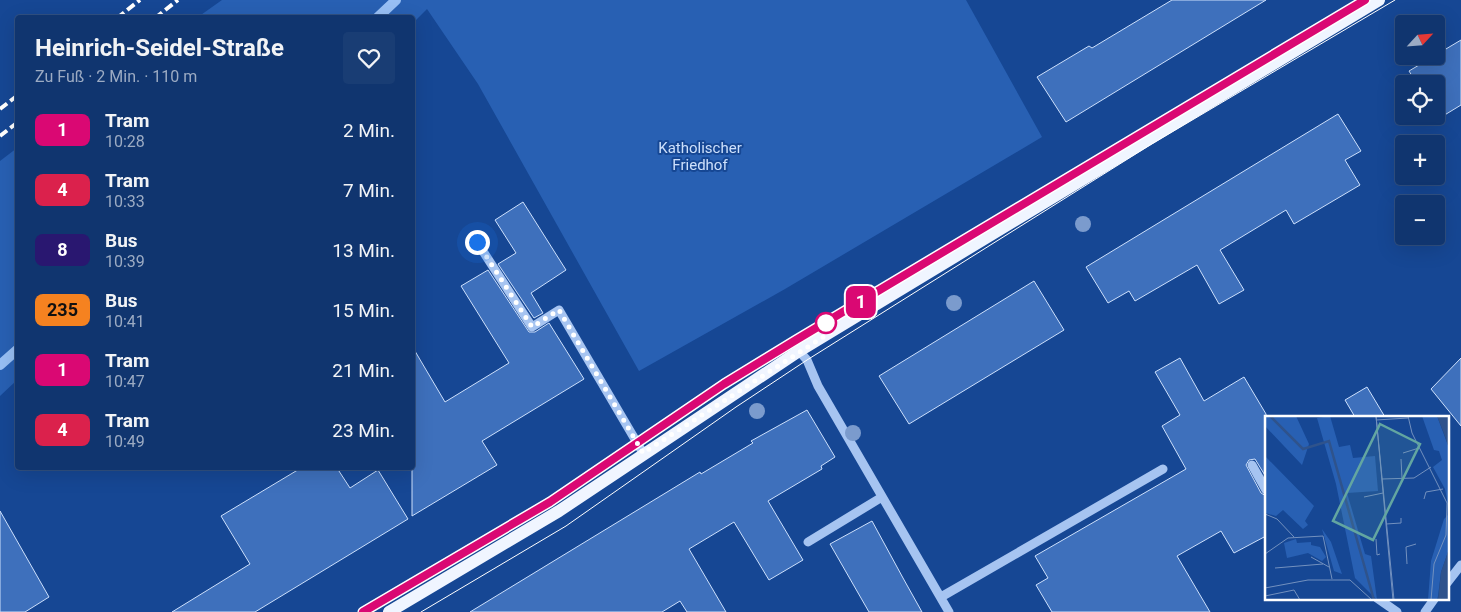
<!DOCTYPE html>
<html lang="de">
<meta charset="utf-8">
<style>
body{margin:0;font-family:Roboto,sans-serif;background:#193d74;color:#f1f3f6;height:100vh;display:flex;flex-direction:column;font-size:19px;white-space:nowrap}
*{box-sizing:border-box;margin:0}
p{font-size:16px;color:#9cabc3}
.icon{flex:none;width:28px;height:28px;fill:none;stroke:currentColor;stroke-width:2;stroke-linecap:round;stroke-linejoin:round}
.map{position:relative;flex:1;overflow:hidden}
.details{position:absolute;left:15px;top:15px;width:400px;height:455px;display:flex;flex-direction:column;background:#10356f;border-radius:5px;box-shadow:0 5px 20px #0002,0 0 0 1px #305082}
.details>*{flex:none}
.badge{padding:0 10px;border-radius:8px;font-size:18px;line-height:32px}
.needle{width:32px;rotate:64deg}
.fabs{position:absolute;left:1395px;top:15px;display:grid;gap:10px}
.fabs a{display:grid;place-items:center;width:50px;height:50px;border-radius:5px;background:#10356f;box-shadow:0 5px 20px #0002,0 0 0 1px #305082;font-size:25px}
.you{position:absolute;width:25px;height:25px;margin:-12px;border:4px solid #fff;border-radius:50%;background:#1a73e8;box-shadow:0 0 0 8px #1a73e833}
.map>.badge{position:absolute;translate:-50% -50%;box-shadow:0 0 0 2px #fff}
.round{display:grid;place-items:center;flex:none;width:52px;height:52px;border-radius:5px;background:#193d74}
.overview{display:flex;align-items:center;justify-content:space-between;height:85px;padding:0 20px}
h1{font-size:24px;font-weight:700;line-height:38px}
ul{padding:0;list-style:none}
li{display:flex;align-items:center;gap:15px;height:60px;padding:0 20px}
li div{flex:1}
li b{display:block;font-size:19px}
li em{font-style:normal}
li .badge{min-width:55px;font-weight:700;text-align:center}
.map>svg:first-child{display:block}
.green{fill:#2860b3}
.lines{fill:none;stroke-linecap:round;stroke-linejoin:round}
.stream{stroke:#98bff4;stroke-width:10}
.building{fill:#3e70bc;stroke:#cde0fc}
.minor{stroke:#a6c4f1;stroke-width:9}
.major{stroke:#f0f5ff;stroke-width:12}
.tram{stroke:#fff;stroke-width:1}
.rail{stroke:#fff;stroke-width:4;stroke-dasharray:9 4;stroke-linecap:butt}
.tree{fill:#7b9bcd}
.line-casing{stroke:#fff;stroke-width:11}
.line{stroke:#da0873;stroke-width:8}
.walk{stroke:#fff;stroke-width:5;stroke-dasharray:0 9}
.stop-dot{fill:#fff;stroke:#da0873;stroke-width:2.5}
.labels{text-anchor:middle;stroke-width:4;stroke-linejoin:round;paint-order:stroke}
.park-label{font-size:15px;fill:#cde0fc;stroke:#164794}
.inset-river{fill:none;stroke:#2f538c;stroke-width:2.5}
.inset-road{fill:none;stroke:#7391bf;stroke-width:1}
.view{fill:#63a6a1;fill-opacity:0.15;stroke:#63a6a1;stroke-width:2.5}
.inset-edge{fill:none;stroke:#fff;stroke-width:2.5}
</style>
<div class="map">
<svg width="1461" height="612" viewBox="0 0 1461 612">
<rect width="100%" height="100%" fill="#164794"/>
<path class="green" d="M222 0H966L1042 137 785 289 639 371 478 84 427 9 413 23 412 18 198 17Z
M17 148V380L0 396V161Z"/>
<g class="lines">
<path class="stream" d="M377 18 396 0
M0 365 18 349"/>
</g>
<path class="building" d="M1172 0H1266L1066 122 1037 77 1089 46 1092 48Z
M1461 40V105L1438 119 1436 84H1417L1409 71Z
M1338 114 1361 151 1345 160 1360 185 1294 224 1286 210 1220 250 1244 290 1219 304 1197 265 1135 301 1129 291 1108 303 1086 267Z
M523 202 566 270 531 293 543 313 534 318 498 264 516 253 495 220Z
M488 270 529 332H535L549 323 584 379 482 441 497 465 412 516V346L445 402 509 363 461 286Z
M1034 281 1064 330 909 424 879 376Z
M1180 358 1204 401 1244 377 1266 414V477L1255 459 1249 460 1246 465 1261 493 1266 496V536L1234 553 1221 531 1177 556 1210 612H1052L1036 585 1048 578 1035 556 1186 469 1162 426 1180 415 1155 372Z
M1461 358V426L1431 389Z
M1367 387 1385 417H1355L1345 400Z
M807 410 835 457 821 466 822 469 768 501 803 560 769 580 734 522 689 549 726 612H687L680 601 662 612H470L700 472 701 474 753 443 751 441Z
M301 468H337L350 488 378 470 408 519 255 612H172L250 564 221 516Z
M0 511 49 597 25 612H0Z
M872 521 903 578 922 612H869L830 544Z"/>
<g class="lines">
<path class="minor" d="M477 242 532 327 559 310 643 453
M799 351 807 360 818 386 949 612
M1252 465 1266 490
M808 542 882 497
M1447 583 1461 565
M941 597 1163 469
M1377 598 1397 612
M1425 612 1435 598"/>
<path class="major" d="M389 612 559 511 799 351 1379 0"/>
<path class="tram" d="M363 612 550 502 724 384 796 340 1365 0
M421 612 566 526 736 407 807 360 1150 145 1395 0"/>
<path class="rail" d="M117 18 140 0
M155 18 178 0
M0 109 18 95
M0 136 18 122"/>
</g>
<g class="tree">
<circle cx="1083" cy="224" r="8"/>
<circle cx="954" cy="303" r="8"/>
<circle cx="757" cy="411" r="8"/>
<circle cx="853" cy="433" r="8"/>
</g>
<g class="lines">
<g class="line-casing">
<path id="line" d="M363 612 550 502 724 384 796 340 1365 0"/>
</g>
<use href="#line" class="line"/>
<path class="walk" d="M477 242 532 327 559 310 643 453 831 332 826 323"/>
</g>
<circle class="stop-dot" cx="826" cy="323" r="10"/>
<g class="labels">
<g class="park-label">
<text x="700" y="153">Katholischer<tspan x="700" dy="17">Friedhof</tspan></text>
</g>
</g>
<g transform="translate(1265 416)">
<rect width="184" height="184" fill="#164794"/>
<path d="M0 0H31L44 28 37 49 0 10ZM65 0 74 31 85 29 88 42 110 40 113 75 82 77 100 138 106 140 112 184 90 162 71 68 52 2ZM157 0H172L184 32V94L180 73 168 51 177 44 174 35 169 34ZM0 40 49 90 40 105 43 109 38 113 18 94 11 100 0 97ZM184 98V133L176 156 173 180 172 184H163L166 145 179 103ZM57 113 66 126 77 158 69 155ZM31 123 32 127 46 126V129L55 131 61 141 57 145 43 137 22 142 19 127Z" fill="#2860b3"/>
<path d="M172 0H184V32L178 15ZM184 133V184H173L176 156Z" fill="#2f538c"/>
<path class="inset-river" d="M5 0 38 33 64 25 109 184"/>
<path class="inset-road" d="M111 0 128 184M111 0 129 184M143 0 147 17 182 87 181 119 169 148 166 184M111 4 143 2M138 37 154 32M136 43 137 62M117 63 149 62 166 51M99 81 118 77M159 83 161 76 178 73M0 98 12 103 29 121M121 108 136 107V102M111 123 112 139 115 138M0 138 23 122 58 120 67 163M46 141 64 151M142 148 141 131 151 128M10 152 58 148M0 172 43 164H85L107 184M0 180 29 174 35 184"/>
<path class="view" d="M115 8 155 28 108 124 68 105Z"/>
<rect width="184" height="184" class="inset-edge"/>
</g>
</svg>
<div class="fabs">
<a><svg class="needle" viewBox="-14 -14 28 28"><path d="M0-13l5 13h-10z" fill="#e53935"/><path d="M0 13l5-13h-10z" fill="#9cabc3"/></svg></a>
<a><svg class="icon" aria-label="locate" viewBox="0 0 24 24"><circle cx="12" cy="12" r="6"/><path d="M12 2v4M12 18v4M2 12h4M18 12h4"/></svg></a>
<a>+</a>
<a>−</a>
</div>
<div class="you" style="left:477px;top:242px"></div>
<b class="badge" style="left:861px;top:302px;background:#da0873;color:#fff">1</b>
<section class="details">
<div class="overview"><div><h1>Heinrich-Seidel-Straße</h1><p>Zu Fuß · 2 Min. · 110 m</p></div><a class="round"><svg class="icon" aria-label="heart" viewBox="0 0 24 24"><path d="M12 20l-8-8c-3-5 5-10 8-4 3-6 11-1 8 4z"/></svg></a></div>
<ul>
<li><span class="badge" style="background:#da0873;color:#fff">1</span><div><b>Tram</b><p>10:28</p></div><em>2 Min.</em></li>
<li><span class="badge" style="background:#db214c;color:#fff">4</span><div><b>Tram</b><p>10:33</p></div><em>7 Min.</em></li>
<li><span class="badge" style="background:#291770;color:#fff">8</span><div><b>Bus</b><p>10:39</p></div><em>13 Min.</em></li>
<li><span class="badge" style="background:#f58220;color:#111">235</span><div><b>Bus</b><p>10:41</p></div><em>15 Min.</em></li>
<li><span class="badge" style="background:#da0873;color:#fff">1</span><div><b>Tram</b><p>10:47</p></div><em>21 Min.</em></li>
<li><span class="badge" style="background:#db214c;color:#fff">4</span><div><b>Tram</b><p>10:49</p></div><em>23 Min.</em></li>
</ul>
</section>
</div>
